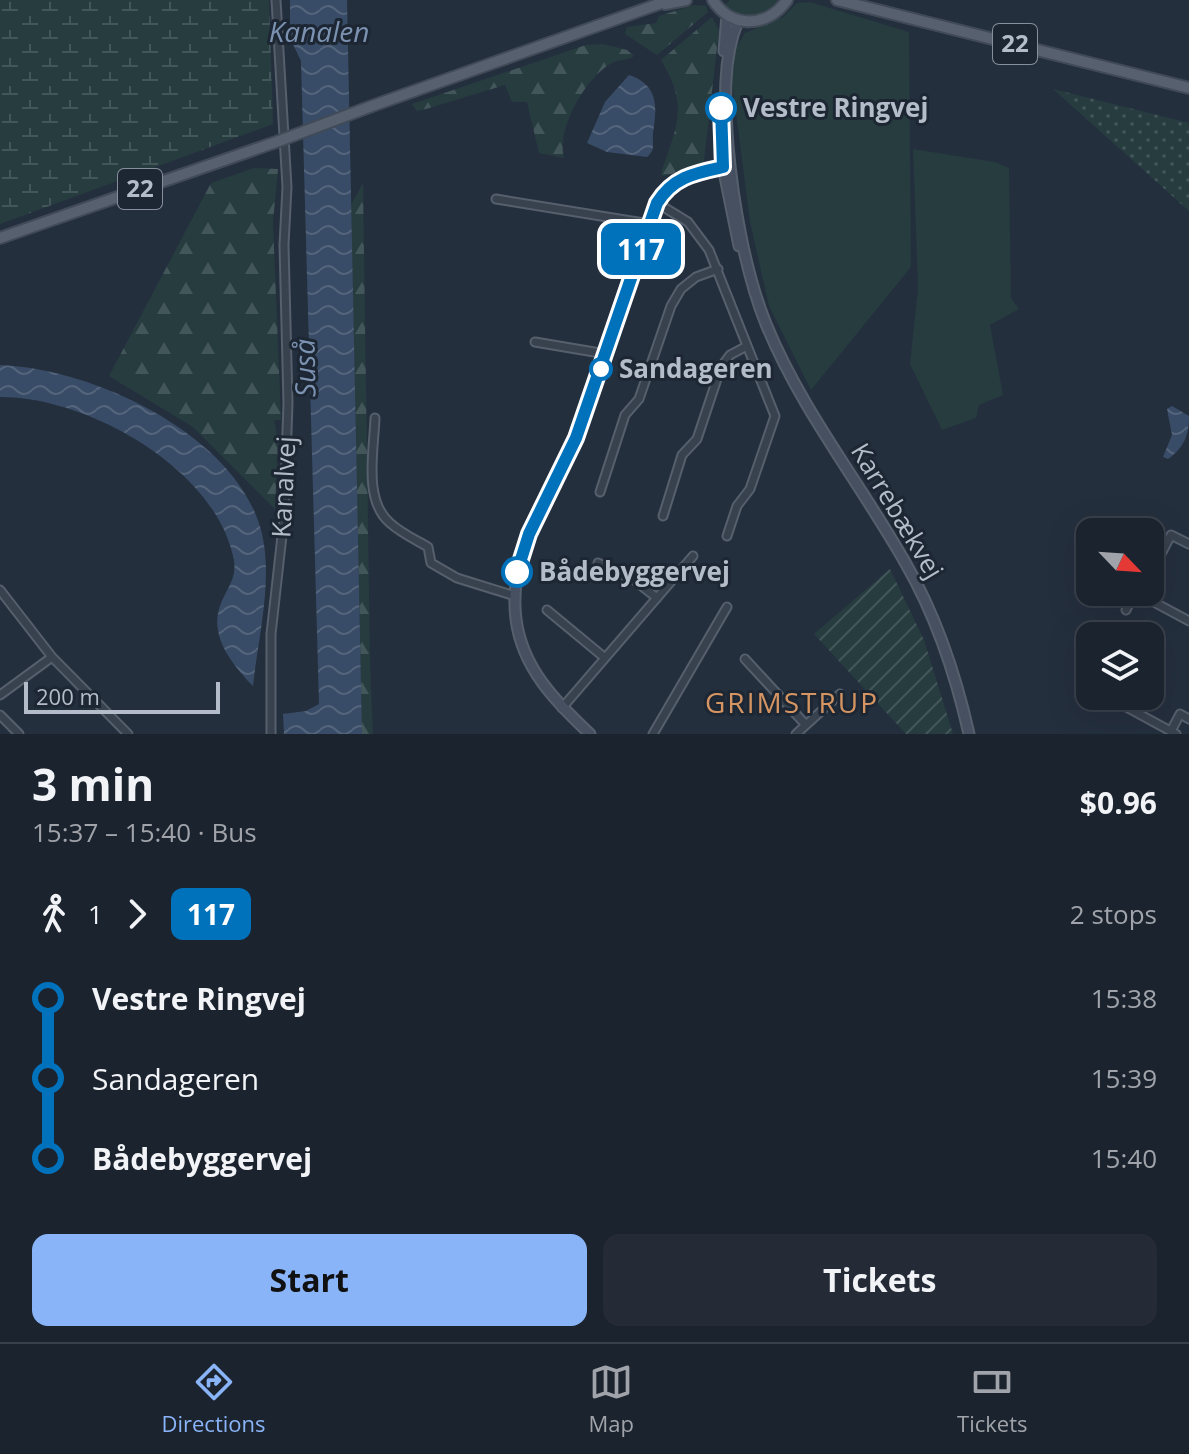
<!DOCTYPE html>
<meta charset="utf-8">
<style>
body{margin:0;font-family:"Open Sans",sans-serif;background:#242b36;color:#f1f3f6;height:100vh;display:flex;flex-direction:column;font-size:30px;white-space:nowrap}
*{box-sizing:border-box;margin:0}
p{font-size:26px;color:#a0a4aa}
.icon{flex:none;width:44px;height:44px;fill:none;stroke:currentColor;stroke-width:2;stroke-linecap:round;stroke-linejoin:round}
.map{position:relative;height:734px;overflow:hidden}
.details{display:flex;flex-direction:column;background:#1b232e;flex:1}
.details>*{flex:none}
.badge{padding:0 16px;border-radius:12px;font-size:28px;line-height:52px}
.needle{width:52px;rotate:115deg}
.controls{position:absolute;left:1076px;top:518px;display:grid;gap:16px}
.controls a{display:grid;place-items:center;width:88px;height:88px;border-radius:16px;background:#1b232e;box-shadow:0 8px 32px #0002,0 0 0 2px #39404a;font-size:40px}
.scale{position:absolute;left:24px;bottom:20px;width:196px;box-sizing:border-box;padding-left:8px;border:4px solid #b4bcc9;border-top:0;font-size:22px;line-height:28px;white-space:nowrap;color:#b4bcc9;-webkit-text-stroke:6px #1d2633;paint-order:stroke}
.map>.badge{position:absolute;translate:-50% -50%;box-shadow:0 0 0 4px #fff}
.legs{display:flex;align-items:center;gap:12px;height:88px;padding:0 32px;font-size:26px}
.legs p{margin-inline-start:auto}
.headline{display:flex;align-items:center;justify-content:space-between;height:136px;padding:0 32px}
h1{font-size:44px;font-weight:700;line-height:60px}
.primary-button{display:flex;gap:16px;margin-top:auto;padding:16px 32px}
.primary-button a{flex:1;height:92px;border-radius:16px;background:#8ab4f8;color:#111;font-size:32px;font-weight:700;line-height:92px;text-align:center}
.primary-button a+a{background:#242b36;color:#f1f3f6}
ul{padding:0 32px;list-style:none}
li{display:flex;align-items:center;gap:28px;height:80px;font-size:30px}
li i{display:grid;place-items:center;width:12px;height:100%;margin:0 10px;background:currentColor}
li i::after{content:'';width:20px;height:20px;margin:-10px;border:6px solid;border-radius:50%;background:#1b232e}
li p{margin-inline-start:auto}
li:first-child i{background:linear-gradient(#0000 50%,currentColor 0)}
li:last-child i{background:linear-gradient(currentColor 50%,#0000 0)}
.tab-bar{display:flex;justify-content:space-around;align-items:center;height:112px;border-top:2px solid #39404a;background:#1b232e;font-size:22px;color:#a0a4aa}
.tab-bar a{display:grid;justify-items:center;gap:4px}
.tab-bar .current{color:#8ab4f8}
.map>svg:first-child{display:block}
.grass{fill:#263c3f}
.forest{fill:url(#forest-firs)}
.wetland{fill:url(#wetland-marsh)}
.park{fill:url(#park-dots)}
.garden{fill:url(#garden-furrows)}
.water{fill:url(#water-waves)}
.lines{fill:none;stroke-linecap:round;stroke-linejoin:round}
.street-casing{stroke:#565f6c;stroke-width:11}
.secondary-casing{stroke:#565f6c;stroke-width:13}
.primary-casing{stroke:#414a57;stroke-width:14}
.street{stroke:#38414e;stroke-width:7}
.secondary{stroke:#465061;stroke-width:9}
.primary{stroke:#56606e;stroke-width:10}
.primary-bridge-casing{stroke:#414a57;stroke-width:14;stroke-linecap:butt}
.primary-bridge{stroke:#56606e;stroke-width:10}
.line-1-casing{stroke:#fff;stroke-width:18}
.line-1{stroke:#0072bc;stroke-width:12}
.stop-1-dot{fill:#fff;stroke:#0072bc;stroke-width:4}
.labels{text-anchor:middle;stroke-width:6;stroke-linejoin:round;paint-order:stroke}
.shield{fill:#1d2633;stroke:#878f9c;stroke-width:2}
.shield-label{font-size:24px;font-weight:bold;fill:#b4bcc9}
.stop-label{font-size:26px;font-weight:bold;fill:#b4bcc9;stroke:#1d2633;text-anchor:start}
.street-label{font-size:26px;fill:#b4bcc9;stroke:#1d2633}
.water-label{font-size:28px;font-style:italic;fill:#7c92b1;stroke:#1d2633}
.neighbourhood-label{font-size:28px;letter-spacing:2px;fill:#d59563;stroke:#1d2633}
</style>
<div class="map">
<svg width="1189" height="734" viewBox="0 0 1189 734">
<defs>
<pattern id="forest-firs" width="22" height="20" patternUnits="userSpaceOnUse" patternTransform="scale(2)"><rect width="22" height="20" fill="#263c3f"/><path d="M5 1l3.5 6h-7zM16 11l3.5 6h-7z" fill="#435659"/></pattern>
<pattern id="wetland-marsh" width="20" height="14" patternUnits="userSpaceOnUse" patternTransform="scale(2)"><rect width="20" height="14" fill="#263c3f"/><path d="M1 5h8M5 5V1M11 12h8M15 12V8" fill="none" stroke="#435659"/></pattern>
<pattern id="park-dots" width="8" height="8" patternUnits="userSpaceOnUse" patternTransform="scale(2)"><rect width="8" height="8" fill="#263c3f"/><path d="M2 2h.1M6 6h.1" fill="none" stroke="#435659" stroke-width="1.8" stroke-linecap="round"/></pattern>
<pattern id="garden-furrows" width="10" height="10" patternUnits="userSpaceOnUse" patternTransform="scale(2)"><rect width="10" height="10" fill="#263c3f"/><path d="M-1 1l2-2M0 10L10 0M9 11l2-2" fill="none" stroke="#435659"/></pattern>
<pattern id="water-waves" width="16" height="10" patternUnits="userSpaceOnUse" patternTransform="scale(2)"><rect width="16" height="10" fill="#394c67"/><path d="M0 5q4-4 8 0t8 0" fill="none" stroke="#53647b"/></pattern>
</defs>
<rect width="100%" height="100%" fill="#242f3e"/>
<path class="grass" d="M730 0H781C764 17 744 22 724 6Z
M810 2 909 32 911 267 811 390 769 306 750 222 732 82 736 48 745 33 783 17 797 3Z
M913 149 995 162 1009 168 1011 298 1019 309 990 325 1003 395 979 405 976 418 942 430 910 364 918 288Z"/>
<path class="forest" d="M694 5 706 6 708 12 657 55 625 34 627 27 656 23 659 16Z
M712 17 719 30 704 161 700 166 665 176 661 175 663 167C679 122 687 103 661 60Z
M603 44 627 50 634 56C627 61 618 59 610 64 585 79 556 129 564 158L539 153 527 102H512L505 85 426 109 417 111 412 104 586 45Z
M254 168 278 169 273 222 281 420H274L278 441 275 509 193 427 109 376 211 183Z
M363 183 370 665 373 734H362L351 205Z"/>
<path class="wetland" d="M0 0H269L273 124 0 224Z"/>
<path class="park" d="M1053 89 1189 123V211Z"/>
<path class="garden" d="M890 569 924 640 953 734H906L814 634Z"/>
<path class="water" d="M290 0H347L362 734H284L283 714 306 711 319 704 301 61 290 38Z
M629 75C659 85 657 107 653 133 652 143 656 150 647 157L607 152 587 143 605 102Z
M0 365C92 368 239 435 262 534 273 581 258 638 253 686 233 665 209 637 220 606 225 590 237 580 234 561 218 469 86 396 0 397Z
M1172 406 1189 416C1189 435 1184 448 1168 459L1163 457 1172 435 1167 409Z"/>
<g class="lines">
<g class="street-casing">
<path id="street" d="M496 199 650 224
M657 203 688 222 709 250 775 416 750 489 737 506 727 536
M535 342 606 354
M375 418C374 450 363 500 390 523 401 533 416 540 428 547L431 563 457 578 515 596
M600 492 625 415 639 399 671 306 681 289 696 277 718 269
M663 516 682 455 697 439 721 367 730 355 745 347
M1161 554 1171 535 1189 544
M598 563 634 580 657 598
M0 590 52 657 128 734
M547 610 605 658
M1126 610 1135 592 1189 621
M745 659 806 725
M1083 684 1090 688
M0 695 52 657
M1106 696 1176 734
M562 708 693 556
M0 715 19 734
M1171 731 1180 714 1189 719
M271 734V634L284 518 288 403 284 245 287 187 276 0
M653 734 727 607
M796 734 840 694"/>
</g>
<g class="secondary-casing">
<path id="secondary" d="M738 21C722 59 725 105 728 146 733 202 745 272 766 324 801 410 861 484 906 564 936 616 956 676 969 734
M724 51 727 15
M721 126 723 167 739 246
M590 734C556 702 522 668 516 619 507 551 552 498 576 438 607 361 629 281 657 203 674 175 700 171 730 166"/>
</g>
<g class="primary-casing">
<path id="primary" d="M713 0C731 29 768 28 787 0
M837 0 1189 88
M665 4 686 0
M372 106 670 0
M0 238 279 141"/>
</g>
<use href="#street" class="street"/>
<use href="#secondary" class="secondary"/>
<use href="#primary" class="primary"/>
<g class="primary-bridge-casing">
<path id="primary-bridge" d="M279 141 372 106"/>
</g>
<use href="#primary-bridge" class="primary-bridge"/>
</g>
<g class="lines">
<g class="line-1-casing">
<path id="line-1" d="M517 572 529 534 576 438 657 203C673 177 695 173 723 167L721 108"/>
</g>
<use href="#line-1" class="line-1"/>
</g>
<g class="stop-1-dot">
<circle cx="721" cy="108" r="14"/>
<circle cx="601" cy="369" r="10"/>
<circle cx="517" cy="572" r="14"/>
</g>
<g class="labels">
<g class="shield">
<rect x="993" y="24" width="44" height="40" rx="6"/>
<rect x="118" y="169" width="44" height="40" rx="6"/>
</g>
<g class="shield-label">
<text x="1015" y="52">22</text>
<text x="140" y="197">22</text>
</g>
<g class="stop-label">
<text x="743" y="117">Vestre Ringvej</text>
<text x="619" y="378">Sandageren</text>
<text x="539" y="581">Bådebyggervej</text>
</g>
<g class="street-label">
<text transform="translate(284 487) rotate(-87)" y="9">Kanalvej</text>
<text transform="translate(897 511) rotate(59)" y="9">Karrebækvej</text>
</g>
<g class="water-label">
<text x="319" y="42">Kanalen</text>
<text transform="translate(305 368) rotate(-91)" y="10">Suså</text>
</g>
<g class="neighbourhood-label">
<text x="792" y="713">GRIMSTRUP</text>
</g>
</g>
</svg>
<div class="controls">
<a><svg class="needle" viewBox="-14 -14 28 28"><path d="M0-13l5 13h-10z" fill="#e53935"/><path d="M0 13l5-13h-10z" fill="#a0a4aa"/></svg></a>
<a><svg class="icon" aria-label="layers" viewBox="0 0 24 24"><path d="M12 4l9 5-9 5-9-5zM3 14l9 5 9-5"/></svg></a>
</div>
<div class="scale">200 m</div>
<b class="badge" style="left:641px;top:249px;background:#0072bc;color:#fff">117</b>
</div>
<section class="details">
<div class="headline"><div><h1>3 min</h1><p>15:37 – 15:40 · Bus</p></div><b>$0.96</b></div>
<div class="legs"><svg class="icon" aria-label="walk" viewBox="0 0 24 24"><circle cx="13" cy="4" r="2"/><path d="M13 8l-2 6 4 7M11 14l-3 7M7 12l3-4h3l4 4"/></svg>1<svg class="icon" aria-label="forward" viewBox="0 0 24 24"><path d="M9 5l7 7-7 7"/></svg><b class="badge" style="background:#0072bc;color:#fff">117</b><p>2 stops</p></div>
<ul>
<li><i style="color:#0072bc"></i><b>Vestre Ringvej</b><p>15:38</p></li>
<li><i style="color:#0072bc"></i><span>Sandageren</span><p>15:39</p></li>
<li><i style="color:#0072bc"></i><b>Bådebyggervej</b><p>15:40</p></li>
</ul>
<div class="primary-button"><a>Start</a><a>Tickets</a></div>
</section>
<nav class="tab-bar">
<a class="current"><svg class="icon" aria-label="directions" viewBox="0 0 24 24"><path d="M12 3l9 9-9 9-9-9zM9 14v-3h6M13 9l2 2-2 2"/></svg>Directions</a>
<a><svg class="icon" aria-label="map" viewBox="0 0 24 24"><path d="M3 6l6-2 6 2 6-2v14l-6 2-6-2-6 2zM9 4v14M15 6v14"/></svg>Map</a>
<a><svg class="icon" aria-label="tickets" viewBox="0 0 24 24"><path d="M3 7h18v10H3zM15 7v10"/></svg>Tickets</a>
</nav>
